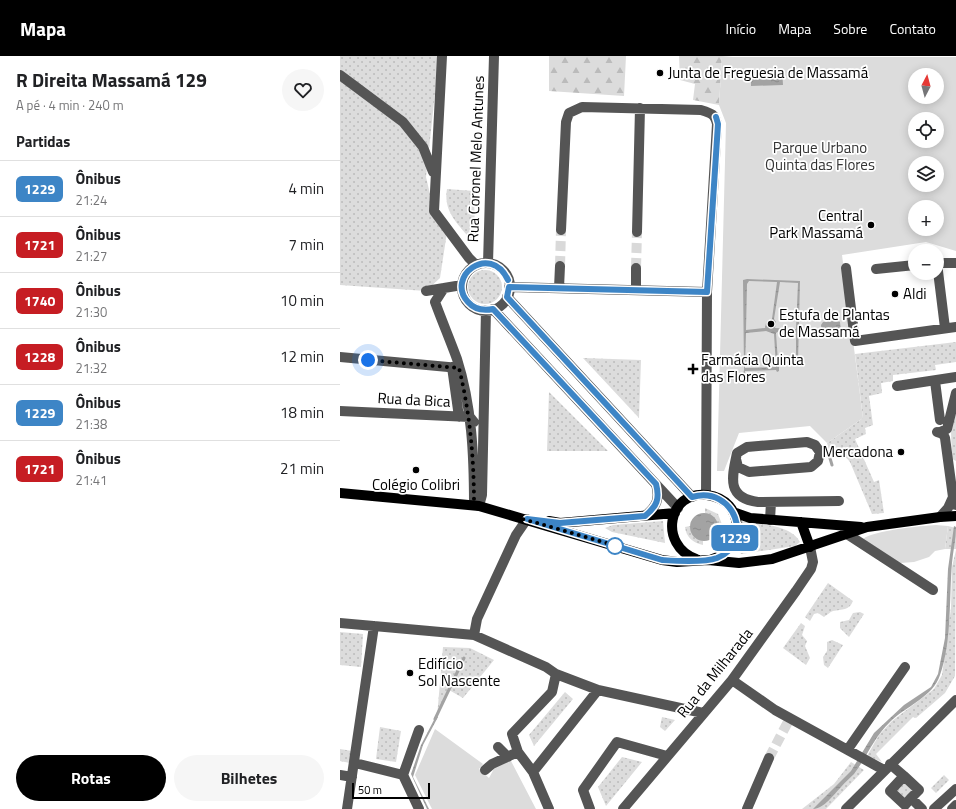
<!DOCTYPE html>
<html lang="pt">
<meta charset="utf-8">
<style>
body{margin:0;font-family:"Titillium Web",sans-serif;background:#f6f6f6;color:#202124;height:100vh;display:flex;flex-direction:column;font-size:15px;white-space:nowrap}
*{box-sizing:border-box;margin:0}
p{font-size:13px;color:#757577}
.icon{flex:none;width:22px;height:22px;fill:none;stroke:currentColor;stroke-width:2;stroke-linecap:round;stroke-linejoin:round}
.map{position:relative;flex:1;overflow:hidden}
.sheet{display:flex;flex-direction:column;background:#fff;width:340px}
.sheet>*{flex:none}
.badge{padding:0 8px;border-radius:6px;font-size:14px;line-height:26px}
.needle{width:26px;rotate:6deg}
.buttons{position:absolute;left:568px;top:12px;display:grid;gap:8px}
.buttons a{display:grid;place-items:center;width:36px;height:36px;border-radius:50%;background:#fff;box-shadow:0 2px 10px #0003;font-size:20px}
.scale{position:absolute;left:12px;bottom:10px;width:78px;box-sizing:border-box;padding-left:4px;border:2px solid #000;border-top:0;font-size:11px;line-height:14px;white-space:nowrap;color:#000;-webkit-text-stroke:3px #fff;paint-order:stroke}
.you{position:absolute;width:20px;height:20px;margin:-10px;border:3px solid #fff;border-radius:50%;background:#1a73e8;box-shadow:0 0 0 6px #1a73e833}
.map>.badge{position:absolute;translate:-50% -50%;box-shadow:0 0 0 2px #fff}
h2{padding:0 16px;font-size:15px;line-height:36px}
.round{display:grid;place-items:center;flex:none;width:42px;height:42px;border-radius:21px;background:#f6f6f6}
.headline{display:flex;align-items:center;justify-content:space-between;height:68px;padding:0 16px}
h1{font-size:19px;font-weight:700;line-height:30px}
.button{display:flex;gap:8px;margin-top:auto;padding:8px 16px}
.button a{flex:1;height:46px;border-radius:24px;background:#000;color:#fff;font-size:16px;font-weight:700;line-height:46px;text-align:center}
.button a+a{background:#f6f6f6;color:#202124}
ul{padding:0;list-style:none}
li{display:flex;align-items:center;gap:12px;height:56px;padding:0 16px;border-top:1px solid #e0e0e0}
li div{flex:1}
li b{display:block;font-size:15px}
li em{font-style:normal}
li .badge{min-width:44px;font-weight:700;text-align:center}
header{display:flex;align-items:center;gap:24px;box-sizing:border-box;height:56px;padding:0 20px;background:#000;color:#fff}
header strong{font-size:19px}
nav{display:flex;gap:22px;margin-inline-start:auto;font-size:14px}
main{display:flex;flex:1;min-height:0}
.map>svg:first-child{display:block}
.grass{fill:url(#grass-dots)}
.forest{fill:url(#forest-firs)}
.park{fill:#dcdcdc;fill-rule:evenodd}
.water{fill:url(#water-ripples);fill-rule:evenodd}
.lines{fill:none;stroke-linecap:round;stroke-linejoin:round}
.stream{stroke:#a3a3a3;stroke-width:3}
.minor-tunnel{stroke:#d9d9d9;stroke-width:10;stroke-dasharray:10 5;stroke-linecap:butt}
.minor{stroke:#555;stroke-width:10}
.major{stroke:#000;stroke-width:10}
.line-casing{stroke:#fff;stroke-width:9}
.line{stroke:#3d85c6;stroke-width:6}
.walk{stroke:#000;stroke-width:4;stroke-dasharray:0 7.2}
.poi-dot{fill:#000;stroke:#fff;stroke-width:1.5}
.stop-dot{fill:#fff;stroke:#3d85c6;stroke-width:2}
.labels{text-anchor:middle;stroke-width:3.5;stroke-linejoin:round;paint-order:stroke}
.poi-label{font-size:15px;fill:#000;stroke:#fff;text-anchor:start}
.park-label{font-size:15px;fill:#333;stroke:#fff}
.street-label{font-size:15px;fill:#000;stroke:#fff}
</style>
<header>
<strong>Mapa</strong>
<nav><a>Início</a><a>Mapa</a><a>Sobre</a><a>Contato</a></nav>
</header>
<main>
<section class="sheet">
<div class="headline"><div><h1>R Direita Massamá 129</h1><p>A pé · 4 min · 240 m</p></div><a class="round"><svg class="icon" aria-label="heart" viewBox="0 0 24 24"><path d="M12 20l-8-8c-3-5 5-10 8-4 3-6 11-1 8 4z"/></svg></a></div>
<h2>Partidas</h2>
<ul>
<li><span class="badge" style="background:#3d85c6;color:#fff">1229</span><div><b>Ônibus</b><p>21:24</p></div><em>4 min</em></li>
<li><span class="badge" style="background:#c61d23;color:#fff">1721</span><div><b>Ônibus</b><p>21:27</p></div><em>7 min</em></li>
<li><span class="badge" style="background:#c61d23;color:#fff">1740</span><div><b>Ônibus</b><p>21:30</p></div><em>10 min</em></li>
<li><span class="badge" style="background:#c61d23;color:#fff">1228</span><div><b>Ônibus</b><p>21:32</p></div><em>12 min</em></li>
<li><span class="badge" style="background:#3d85c6;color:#fff">1229</span><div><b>Ônibus</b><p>21:38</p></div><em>18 min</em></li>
<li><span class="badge" style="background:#c61d23;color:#fff">1721</span><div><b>Ônibus</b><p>21:41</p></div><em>21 min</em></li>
</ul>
<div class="button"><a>Rotas</a><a>Bilhetes</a></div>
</section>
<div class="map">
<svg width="616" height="753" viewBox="0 0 616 753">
<defs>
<pattern id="grass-dots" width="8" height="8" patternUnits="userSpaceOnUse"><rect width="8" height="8" fill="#dcdcdc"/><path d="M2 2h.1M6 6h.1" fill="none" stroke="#bbb" stroke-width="1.8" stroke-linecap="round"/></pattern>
<pattern id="forest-firs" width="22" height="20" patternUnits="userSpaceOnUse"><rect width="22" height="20" fill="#dcdcdc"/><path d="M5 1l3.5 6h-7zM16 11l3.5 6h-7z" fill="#bbb"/></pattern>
<pattern id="water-ripples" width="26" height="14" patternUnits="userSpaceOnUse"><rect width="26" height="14" fill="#a3a3a3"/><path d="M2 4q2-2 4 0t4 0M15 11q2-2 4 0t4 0" fill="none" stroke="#8b8b8b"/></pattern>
</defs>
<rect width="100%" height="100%" fill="#fff"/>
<path class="grass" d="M0 0H99L86 121 94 155 107 176 100 222 86 235 0 229Z
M107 133 134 135 135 182 132 185C118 168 103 156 107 133Z
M128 231a17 17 0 1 1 34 0a17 17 0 1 1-34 0Z
M616 286V306L595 309 596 314 553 319V325L541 327 542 337 529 340 533 369 525 372 526 378 515 383 534 426 539 424 544 457 532 458 510 406 504 399 489 395 487 387 523 362 515 298Z
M243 302 301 304 299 362Z
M209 336 268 395H207Z
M616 351V405L612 403 611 377Z
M365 452 378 458 383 471 377 470 374 462 365 457Z
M323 465 325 487 272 476 265 472 273 469Z
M400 465C417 468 451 468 460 486L455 490 401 498 395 489Z
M350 470 355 482 363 485V489C353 487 346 481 345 471Z
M608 470 616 472V493H605Z
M616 494 615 620 605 637 576 662 573 661 536 698 542 706 527 700 539 679 552 665 594 633 602 619 611 552 612 511Z
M488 527 513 545C509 555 502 553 493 555 490 556 487 559 484 561L478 557 474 558 470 565 465 561Z
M520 556 524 558 509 581 500 572V566L509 564 513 557Z
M461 567 465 570 462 579 467 585 465 590 470 602 466 609 443 592Z
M0 576 23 578 21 611 0 609Z
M492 584 503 589 488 612 484 609 483 601 487 595V586Z
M103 591 130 592 154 604 123 642 109 634 97 661Z
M225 636 233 643 194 690 189 679Z
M322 661 335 664 325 675 320 671Z
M40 671 61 675 56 706 36 703Z
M0 693 12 695 10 707 0 705Z
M282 701 302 706 266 750 258 731Z
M511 706 524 714 486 753H462L494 728Z
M604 719 609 724 596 737 591 732Z
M564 720 579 734 565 749 550 735Z"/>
<path class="forest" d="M209 0H286L284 40 209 35Z
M339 0H393L382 1 379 49 353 44 355 28 340 24Z"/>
<path class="park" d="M382 1H616V195L586 186 502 199 523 362 487 387 470 370 399 377 384 415H377L386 67 379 49ZM575 19H597V41H575ZM575 63H597V85H575ZM575 107H597V129H575ZM575 151H597V173H575Z
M596 469 608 470 605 493 595 495 589 501 574 506 560 507 523 483C535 474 580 470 596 469Z
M95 673 143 708 139 713 149 722 156 709 171 705 196 753H92L75 719Z"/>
<path class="water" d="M411 13H442L443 29 411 30Z
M407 223 460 225 458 305 439 309V315L437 316 436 314 405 315V318H401H403L404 314 403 224ZM409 225 437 226 432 263 426 267 425 272 406 274 407 228ZM440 226 458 227 456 273 435 272 436 266 434 263ZM426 275 434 278 436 311 405 312 406 277ZM439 275 456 276V304L438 306 436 277Z
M497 264 500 266 501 276 499 279 485 281 482 278 481 269 483 266Z
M350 471a14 14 0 1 1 28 0a14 14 0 1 1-28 0Z
M614 470 616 471C616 483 613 495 612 507 609 541 612 586 600 619 593 641 566 650 550 666 534 681 527 701 514 718 510 722 505 726 501 731 494 738 484 753 473 753L511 715 534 677 564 649 591 631 598 618 605 582 608 513Z
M96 660 98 661 83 689 73 721 89 753H87L71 718 81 689Z"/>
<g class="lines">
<path class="stream" d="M489 399 492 409
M95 663 124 602"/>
<path class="minor-tunnel" d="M220 210 221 174
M296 212 297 176
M429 702 450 662"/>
<path class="minor" d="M102 0 94 155 129 202 136 209
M0 19 63 66 83 91 93 116
M221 174 226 66 229 57 242 51 361 54C371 57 375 58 377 68L367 236 366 439
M297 176 300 52
M148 207 154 0
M597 207 605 272
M598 207H616
M122 231a24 24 0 1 1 48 0a24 24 0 1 1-48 0Z
M506 212 515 285 616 271
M536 213 575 209
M169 231 367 236
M104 232 95 246C102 265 110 284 117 303 132 350 134 400 134 449
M219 232 220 210
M296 234V212
M86 235 122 229
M167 241 352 441
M153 253 338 452
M0 301 119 312
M112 311 119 361
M595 325 600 364
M557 330 616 321
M0 355 130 361 134 366
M597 376 603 378 605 382 613 441 616 449
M600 376 607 373 616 337
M396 403 398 411 409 416 471 411 478 405 480 396 475 389 467 386 407 391 397 397C392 421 386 442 418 446L499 445
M139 450 142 439 146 254
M305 460C317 450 320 443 316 428
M600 461 608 452 613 441
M430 464 431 446
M507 478 593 534
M0 567 134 579 137 563 176 479 187 463
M134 579 206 611 216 618
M392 624 435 654 544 714
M158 691 168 701
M508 693 565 611
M15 707 63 719 79 674
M550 708 564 720 550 735 565 749 571 742 582 753
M145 714 152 708 178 696
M193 716 258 634
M0 719 12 721
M63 719 79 753
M564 720 579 734 571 742
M7 753 34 570
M209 753 193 716 178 696 172 678 212 636 216 618 258 634 363 657
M250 753 243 734 277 686 327 700
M283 753 392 624 456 535 471 513 473 506 470 491
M407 753 429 702
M506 753 616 644
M594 753 616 733
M612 753 616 749"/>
<path class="major" d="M0 437 139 450 322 504 337 506 368 504 399 507 432 503 527 471 600 461 616 460
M393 456 410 462 521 471
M209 465 220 467 335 457
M461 466 470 491
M356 503C318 489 328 434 367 439 406 444 406 493 370 504"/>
</g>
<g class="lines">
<g class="line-casing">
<path id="line" d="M168 224C150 186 105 221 128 246 135 254 143 255 153 253L316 428C320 443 317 450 305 460L220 467 187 463 322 504C337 505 363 507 377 502 415 487 395 429 352 441L167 241 169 231 367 236 378 68 376 61"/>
</g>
<use href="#line" class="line"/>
<path class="walk" d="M28 304 119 312C130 357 134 402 134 449L277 490H275"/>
</g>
<g class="poi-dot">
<circle cx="320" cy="17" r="4"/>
<circle cx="531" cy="169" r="4"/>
<circle cx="555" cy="238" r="4"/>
<circle cx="431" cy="268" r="4"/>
<path d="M351 307h4v4h4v4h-4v4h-4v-4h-4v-4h4z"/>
<circle cx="561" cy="396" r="4"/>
<circle cx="76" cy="414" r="4"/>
<circle cx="70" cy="617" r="4"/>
</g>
<circle class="stop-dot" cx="275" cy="490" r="8"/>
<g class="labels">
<g class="poi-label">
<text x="328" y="22">Junta de Freguesia de Massamá</text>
<text x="523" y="165" text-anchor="end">Central<tspan x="523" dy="17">Park Massamá</tspan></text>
<text x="563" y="243">Aldi</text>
<text x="439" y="264">Estufa de Plantas<tspan x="439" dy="17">de Massamá</tspan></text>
<text x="361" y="309">Farmácia Quinta<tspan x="361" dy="17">das Flores</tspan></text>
<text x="553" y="401" text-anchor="end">Mercadona</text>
<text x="76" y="434" text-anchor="middle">Colégio Colibri</text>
<text x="78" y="613">Edifício<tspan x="78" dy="17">Sol Nascente</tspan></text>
</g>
<g class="park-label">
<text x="480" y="97">Parque Urbano<tspan x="480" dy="17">Quinta das Flores</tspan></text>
</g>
<g class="street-label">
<text transform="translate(136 103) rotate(-88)" y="5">Rua Coronel Melo Antunes</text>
<text transform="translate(74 344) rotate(3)" y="5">Rua da Bica</text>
<text transform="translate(375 617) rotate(-51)" y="5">Rua da Milharada</text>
</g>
</g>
</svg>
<div class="buttons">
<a><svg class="needle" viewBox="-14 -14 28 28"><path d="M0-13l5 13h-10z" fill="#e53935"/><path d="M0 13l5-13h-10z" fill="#757577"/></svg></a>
<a><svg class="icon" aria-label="locate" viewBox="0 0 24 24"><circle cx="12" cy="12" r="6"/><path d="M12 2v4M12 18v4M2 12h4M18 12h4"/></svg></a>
<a><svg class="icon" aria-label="layers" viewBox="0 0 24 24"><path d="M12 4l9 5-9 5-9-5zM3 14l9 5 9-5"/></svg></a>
<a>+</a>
<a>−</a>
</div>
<div class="scale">50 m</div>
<div class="you" style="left:28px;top:304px"></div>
<b class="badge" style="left:395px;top:482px;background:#3d85c6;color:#fff">1229</b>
</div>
</main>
